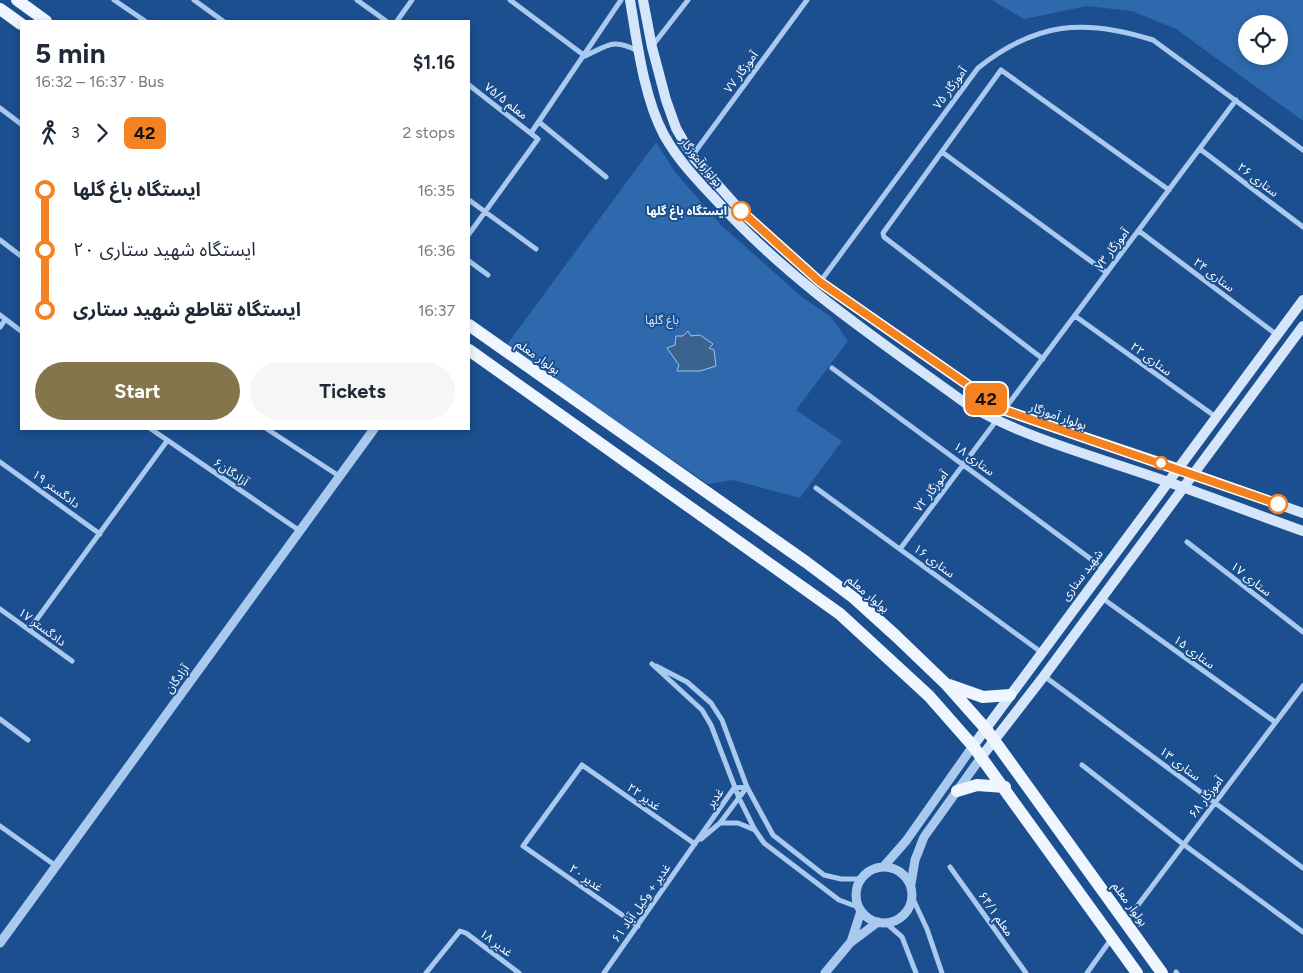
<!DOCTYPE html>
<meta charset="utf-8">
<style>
body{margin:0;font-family:Figtree,"Noto Sans Arabic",sans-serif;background:#f6f6f7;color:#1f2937;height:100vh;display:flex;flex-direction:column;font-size:19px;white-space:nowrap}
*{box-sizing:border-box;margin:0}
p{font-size:16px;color:#747a83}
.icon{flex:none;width:28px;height:28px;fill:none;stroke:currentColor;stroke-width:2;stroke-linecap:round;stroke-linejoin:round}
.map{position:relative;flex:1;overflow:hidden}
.sheet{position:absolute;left:20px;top:20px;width:450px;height:410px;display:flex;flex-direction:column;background:#fff;border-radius:0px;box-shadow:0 2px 8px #0003}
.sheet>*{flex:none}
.badge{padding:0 10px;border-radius:8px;font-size:18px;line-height:32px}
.controls{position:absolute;left:1238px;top:15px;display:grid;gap:10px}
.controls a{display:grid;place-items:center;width:50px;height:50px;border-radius:50%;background:#fff;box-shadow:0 2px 8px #0003;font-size:25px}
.map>.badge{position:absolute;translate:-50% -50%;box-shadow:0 0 0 2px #fff}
.legs{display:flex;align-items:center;gap:8px;height:55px;padding:0 15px;font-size:16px}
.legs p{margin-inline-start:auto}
.overview{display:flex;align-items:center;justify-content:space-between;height:85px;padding:0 15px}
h1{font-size:28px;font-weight:700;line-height:38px}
.cta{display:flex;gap:10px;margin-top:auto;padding:10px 15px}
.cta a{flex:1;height:58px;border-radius:30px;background:#84754c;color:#fff;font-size:20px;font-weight:700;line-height:58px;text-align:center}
.cta a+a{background:#f6f6f7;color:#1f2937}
ul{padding:0 15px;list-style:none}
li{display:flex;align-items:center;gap:18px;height:60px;font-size:19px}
li i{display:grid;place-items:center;width:8px;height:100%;margin:0 6px;background:currentColor}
li i::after{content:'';width:12px;height:12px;margin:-6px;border:4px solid;border-radius:50%;background:#fff}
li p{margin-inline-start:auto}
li:first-child i{background:linear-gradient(#0000 50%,currentColor 0)}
li:last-child i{background:linear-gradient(currentColor 50%,#0000 0)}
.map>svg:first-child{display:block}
.green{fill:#2e69ad;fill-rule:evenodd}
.water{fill:#3c6290;stroke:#9cc4f0}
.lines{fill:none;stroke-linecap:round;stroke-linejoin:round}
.minor{stroke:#a9c9ee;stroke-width:5}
.tertiary{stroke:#a9c9ee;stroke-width:9}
.secondary{stroke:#d6e6fa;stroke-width:10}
.primary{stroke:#f0f6ff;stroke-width:12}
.line-1-casing{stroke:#fff;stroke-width:11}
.line-1{stroke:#f58220;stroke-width:8}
.stop-1-dot{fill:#fff;stroke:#f58220;stroke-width:2.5}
.labels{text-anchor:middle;stroke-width:4;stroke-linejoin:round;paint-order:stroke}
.street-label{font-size:12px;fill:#fff;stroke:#1b4f8f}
.stop-label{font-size:12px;font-weight:bold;fill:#fff;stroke:#1b4f8f;text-anchor:end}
.park-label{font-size:12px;fill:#cfe3fa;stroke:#1b4f8f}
</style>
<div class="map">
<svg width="1303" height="973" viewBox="0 0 1303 973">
<rect width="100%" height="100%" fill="#1b4f8f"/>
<path class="green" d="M992 0H1303V121L1176 29 1132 11 1087 6 1024 19ZM1246 24H1279V56H1246Z
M656 142 675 172 721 225 802 297 831 317 848 341 796 410 842 441 800 498 733 480 708 484 506 346Z"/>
<path class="water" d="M688 331 691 336 700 335 713 344 709 348 714 350 716 366 700 371H677L679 365 667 348 675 345 676 336H683Z"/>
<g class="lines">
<path class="minor" d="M114 0 145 21
M194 0 223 21
M357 0 386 21
M510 0 585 56
M397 21 412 0
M653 45 688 0
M585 56C609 45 613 38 638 51
M469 85 538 139 469 234
M0 108 21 124
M539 122 606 177
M531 133 621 0
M1200 149 1303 227
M942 152 1107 273
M692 156 807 0
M469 200 536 249
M1139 231 1277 335
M0 240 21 256
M469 261 488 275
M820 282 978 68C1036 22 1084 18 1153 40L1303 150
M0 315 21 331
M1075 316 1216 417
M0 327 5 320
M1043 359 884 237 883 233 1001 70 1169 190
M832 368 1103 568
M1004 410 1236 100
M151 429 300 531
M267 429 339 476
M0 462 100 534
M816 488 1041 652
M1187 542 1303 632
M900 549 996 421
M1102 598 1275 722
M0 609 72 661
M29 630 167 441
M652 664 702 710 711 725 739 798 755 830 764 843 839 900 858 907
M656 666 687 682 711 703 722 720 747 787 773 835 824 875 841 879H860
M1044 676 1303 868
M0 719 28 740
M1082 765 1183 844 1303 932
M720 823H738L755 830
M0 826 56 866
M701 839 720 823 747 787
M950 867 1026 973
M913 899 927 929 942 973
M1126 921 1303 686
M886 923 902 937 916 973
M638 926 523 846 582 765 695 844
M1176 972 1177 973
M426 973 460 931 466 933 519 973
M604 973 734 788 747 787
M1087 973 1112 938"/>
<path class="tertiary" d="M884 866 906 841 973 746
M856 895a28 28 0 1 1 56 0a28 28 0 1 1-56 0Z
M911 884 915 860 924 837 982 756
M851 942 861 911
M0 943 374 429
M825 973 850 943 878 922"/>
<path class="secondary" d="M630 0C637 42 644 98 664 135 678 160 697 180 716 200 790 282 880 341 968 405 1022 436 1083 453 1142 473 1196 491 1249 512 1303 531
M643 0 652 47 666 100 676 128 692 156 741 211 820 282 1004 410 1177 468 1303 513
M973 746 1303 300
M982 756 1044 676 1303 326"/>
<path class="primary" d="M17 0 46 21
M0 9 21 24
M469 325 806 562 854 598 896 636 947 685 986 729 1162 973
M469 350 840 614 929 696 973 746 1137 973
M949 685 983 697 1010 695
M957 791 977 785 1005 787"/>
</g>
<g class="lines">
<g class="line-1-casing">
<path id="line-1" d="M741 211 820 282 1004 410 1278 504"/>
</g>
<use href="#line-1" class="line-1"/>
</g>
<g class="stop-1-dot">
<circle cx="741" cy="211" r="9"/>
<circle cx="1161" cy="463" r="6"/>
<circle cx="1278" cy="504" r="9"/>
</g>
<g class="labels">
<g class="street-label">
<text transform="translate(741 72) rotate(-54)" y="4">۷۷ آموزگار</text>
<text transform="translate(950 88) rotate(-54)" y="4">آموزگار ۷۵</text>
<text transform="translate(506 101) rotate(38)" y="4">معلم ۷۵/۵</text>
<text transform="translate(701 162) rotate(51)" y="4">بولوار آموزگار</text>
<text transform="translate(1258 180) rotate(37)" y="4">ستاری ۲۶</text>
<text transform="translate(1112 249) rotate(-53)" y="4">۷۳ آموزگار</text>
<text transform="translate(1214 275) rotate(37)" y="4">ستاری ۲۴</text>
<text transform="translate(538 357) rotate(35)" y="4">بولوار معلم</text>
<text transform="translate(1151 359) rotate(36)" y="4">ستاری ۲۲</text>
<text transform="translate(1058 416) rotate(19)" y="4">بولوار آموزگار</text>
<text transform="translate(974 459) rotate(37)" y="4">ستاری ۱۸</text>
<text transform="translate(231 472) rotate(34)" y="4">آزادگان۶</text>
<text transform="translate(56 489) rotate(36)" y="4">دادگستر ۱۹</text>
<text transform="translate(931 491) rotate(-53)" y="4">۷۲ آموزگار</text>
<text transform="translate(934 561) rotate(36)" y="4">ستاری ۱۶</text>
<text transform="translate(1082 575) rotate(-53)" y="4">شهید ستاری</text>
<text transform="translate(1251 579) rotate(38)" y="4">ستاری ۱۷</text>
<text transform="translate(868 594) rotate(40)" y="4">بولوار معلم</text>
<text transform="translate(42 627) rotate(36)" y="4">دادگستر ۱۷</text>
<text transform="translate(1194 652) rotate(36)" y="4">ستاری ۱۵</text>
<text transform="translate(177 679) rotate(-54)" y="4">آزادگان</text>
<text transform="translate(1180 764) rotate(37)" y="4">ستاری ۱۳</text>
<text transform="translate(644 797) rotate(35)" y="4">غدیر ۲۲</text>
<text transform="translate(1206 797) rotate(-53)" y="4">آموزگار ۶۸</text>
<text transform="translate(715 798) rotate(-55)" y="4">غدیر</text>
<text transform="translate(586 878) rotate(35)" y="4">غدیر ۲۰</text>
<text transform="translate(641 903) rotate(-55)" y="4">غدیر + وکیل آباد ۶۱</text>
<text transform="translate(1130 904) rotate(54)" y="4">بولوار معلم</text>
<text transform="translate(996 914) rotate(55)" y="4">معلم ۶۴/۱</text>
<text transform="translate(496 943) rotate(37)" y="4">غدیر ۱۸</text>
</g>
<g class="stop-label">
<text x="727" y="215">ایستگاه باغ گلها</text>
</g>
<g class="park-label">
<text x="662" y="324">باغ گلها</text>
</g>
</g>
</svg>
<div class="controls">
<a><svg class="icon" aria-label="locate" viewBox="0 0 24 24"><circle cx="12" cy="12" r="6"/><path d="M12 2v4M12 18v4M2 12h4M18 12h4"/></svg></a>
</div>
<b class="badge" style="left:986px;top:399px;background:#f58220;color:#111">42</b>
<section class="sheet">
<div class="overview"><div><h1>5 min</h1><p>16:32 – 16:37 · Bus</p></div><b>$1.16</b></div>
<div class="legs"><svg class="icon" aria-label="walk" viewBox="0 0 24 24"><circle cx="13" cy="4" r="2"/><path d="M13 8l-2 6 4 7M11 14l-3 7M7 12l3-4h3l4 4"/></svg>3<svg class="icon" aria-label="forward" viewBox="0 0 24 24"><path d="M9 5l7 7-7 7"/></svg><b class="badge" style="background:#f58220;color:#111">42</b><p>2 stops</p></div>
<ul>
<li><i style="color:#f58220"></i><b>ایستگاه باغ گلها</b><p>16:35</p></li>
<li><i style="color:#f58220"></i><span>ایستگاه شهید ستاری ۲۰</span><p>16:36</p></li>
<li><i style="color:#f58220"></i><b>ایستگاه تقاطع شهید ستاری</b><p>16:37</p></li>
</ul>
<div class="cta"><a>Start</a><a>Tickets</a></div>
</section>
</div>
